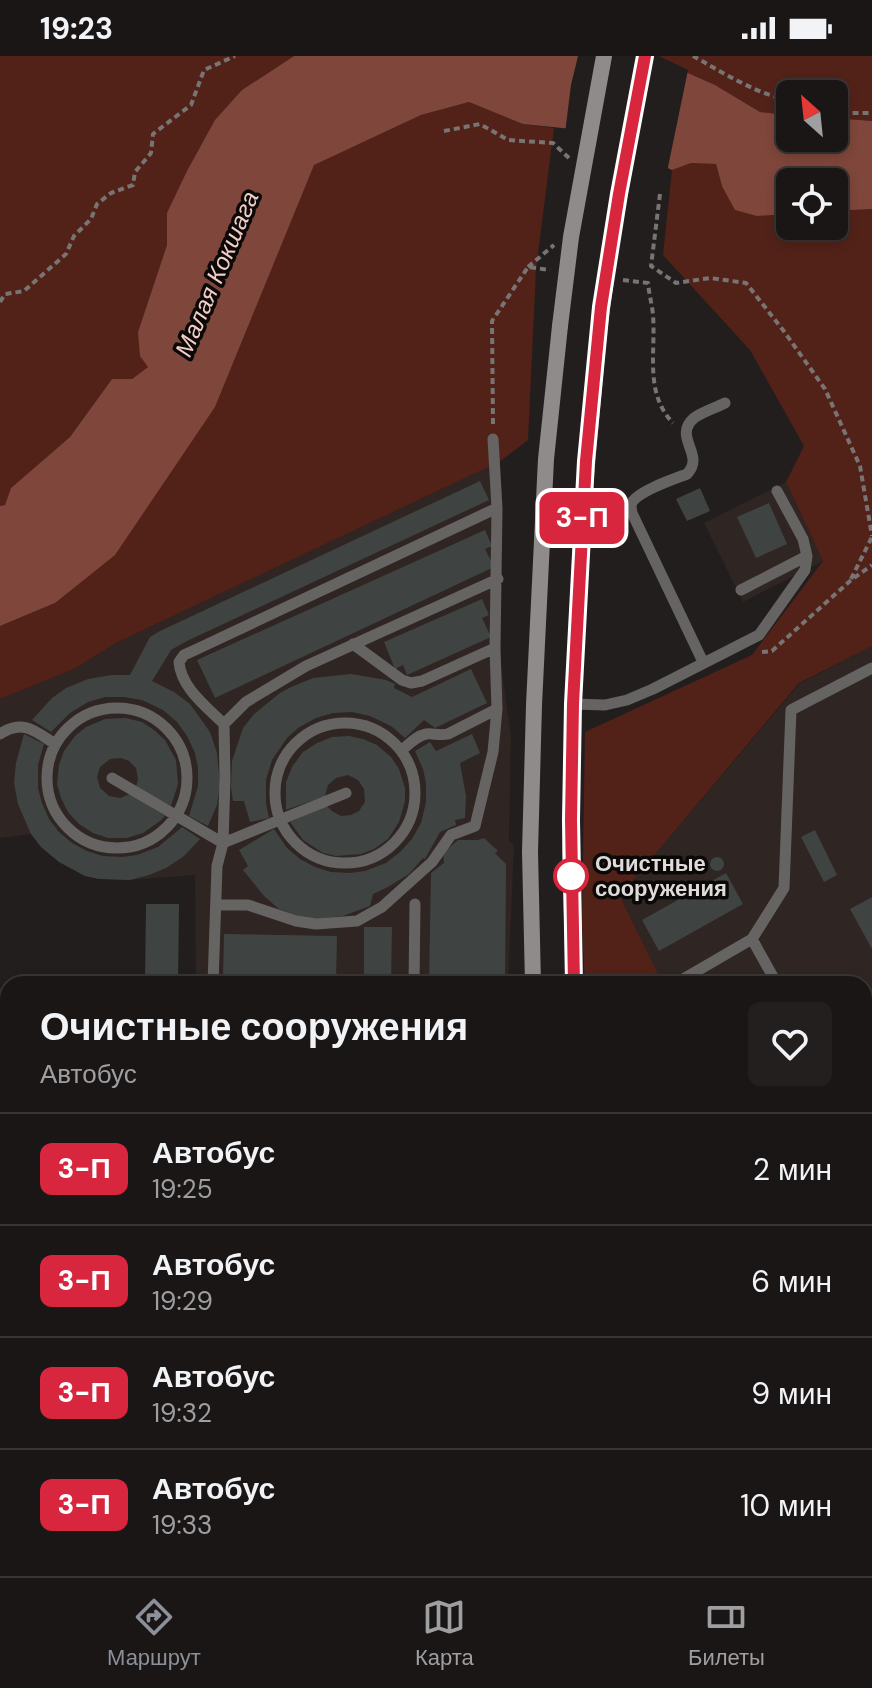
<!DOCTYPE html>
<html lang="ru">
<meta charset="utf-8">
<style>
body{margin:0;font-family:"DM Sans",sans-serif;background:#231f1f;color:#f1f3f6;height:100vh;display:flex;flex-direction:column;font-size:30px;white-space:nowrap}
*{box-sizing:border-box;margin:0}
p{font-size:26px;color:#9f9fa1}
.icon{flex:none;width:44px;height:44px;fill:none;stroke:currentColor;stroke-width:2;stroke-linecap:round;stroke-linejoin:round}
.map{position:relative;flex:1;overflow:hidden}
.panel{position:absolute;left:0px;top:920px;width:872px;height:600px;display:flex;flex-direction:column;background:#1a1616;border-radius:24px 24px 0 0;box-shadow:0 4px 12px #0003,0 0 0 2px #383535}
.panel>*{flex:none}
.badge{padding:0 16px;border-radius:12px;font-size:28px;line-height:52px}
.needle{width:52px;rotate:333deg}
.buttons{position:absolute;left:776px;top:24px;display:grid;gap:16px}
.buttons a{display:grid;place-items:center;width:72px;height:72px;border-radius:12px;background:#1a1616;box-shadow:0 4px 12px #0003,0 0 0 2px #383535;font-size:40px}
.map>.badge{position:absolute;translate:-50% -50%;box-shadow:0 0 0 4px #fff}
.round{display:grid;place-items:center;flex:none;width:84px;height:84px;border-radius:12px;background:#231f1f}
.summary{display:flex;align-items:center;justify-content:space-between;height:136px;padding:0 40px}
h1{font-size:38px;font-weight:700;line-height:60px}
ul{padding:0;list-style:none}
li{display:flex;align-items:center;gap:24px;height:112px;padding:0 40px;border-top:2px solid #383535}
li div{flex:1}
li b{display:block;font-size:30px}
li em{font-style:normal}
li .badge{min-width:88px;font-weight:700;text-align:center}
.status{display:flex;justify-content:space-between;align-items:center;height:56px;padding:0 40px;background:#1a1616;direction:ltr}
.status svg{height:22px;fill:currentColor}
.tab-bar{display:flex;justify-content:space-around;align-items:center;height:112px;border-top:2px solid #383535;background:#1a1616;font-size:22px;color:#9f9fa1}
.tab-bar a{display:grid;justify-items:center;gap:4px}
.tab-bar .selected{color:#8c9099}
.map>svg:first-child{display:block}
.built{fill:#2f2522}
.green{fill:#522219}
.water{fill:#7f463b}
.pier{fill:#221e1d}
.building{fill:#3f4443}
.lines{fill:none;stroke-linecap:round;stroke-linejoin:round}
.path{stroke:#787473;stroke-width:4;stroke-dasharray:6 4;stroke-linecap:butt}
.service{stroke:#666463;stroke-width:11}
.secondary{stroke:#8f8b8a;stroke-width:16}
.secondary-bridge{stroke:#8f8b8a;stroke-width:16}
.line-casing{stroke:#fff;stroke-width:18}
.line{stroke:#d7263d;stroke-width:12}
.stop-dot{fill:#fff;stroke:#d7263d;stroke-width:4}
.labels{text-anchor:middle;stroke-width:7;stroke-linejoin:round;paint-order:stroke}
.stop-label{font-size:22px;font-weight:bold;fill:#dedbda;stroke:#0a0908;text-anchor:start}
.water-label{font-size:24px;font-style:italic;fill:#f4cec6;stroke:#0a0908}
</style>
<div class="status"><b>19:23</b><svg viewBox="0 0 49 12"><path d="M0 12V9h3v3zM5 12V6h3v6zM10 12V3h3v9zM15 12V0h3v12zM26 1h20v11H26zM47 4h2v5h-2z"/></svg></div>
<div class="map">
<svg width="872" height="1520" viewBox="0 0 872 1520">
<rect width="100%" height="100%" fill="#221e1d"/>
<path class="built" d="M499 406 500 602 511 680 509 784 514 790 508 928H223L222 921H196L195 819 130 824 99 823 85 820 59 806 41 791 31 778 0 782V643L74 613 118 586Z
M786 426 823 505 743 546 704 467Z
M872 590V1363L864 1350V928H663L620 840 800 627Z
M0 1166H8V1512H402V1520H0Z"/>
<path class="green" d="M0 0H294L242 34 167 157V189L138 276 148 311 132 323H112L70 381 11 432 5 449 0 450Z
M650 0H872V65L834 62V38H790V59L760 56 715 29Z
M469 46 523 68 554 72 536 213 528 384 499 406 118 586 74 613 0 643V570L55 547 174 410 215 351 313 109 421 59Z
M691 107 716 108 722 130 757 160 790 158V170H834V155L872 153V590L799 627 620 840 663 928H585L582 867 585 676 752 599 823 505 786 426 804 390 750 294 663 199 672 114Z"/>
<path class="water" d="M294 0H650L715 29 760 56 790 59V82H834V62L872 65V153L834 155V126H790V158L757 160 735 154 722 130 716 108 691 107 672 114 582 74 523 68 469 46 421 59 314 109 215 351 115 499 55 547 0 570V450L5 449 11 432 70 381 112 323H132L148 311 140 300 138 276 167 189V157L187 115 215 64 242 34Z"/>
<path class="pier" d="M578 0H659L688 14 667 116 581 78 565 77 571 29Z"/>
<path class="building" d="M480 425 489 444 187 585 171 594 152 625 174 636 190 648 210 676 217 697 220 728 217 749 208 770 189 760 198 730V712L195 697 187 680 177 666 163 654 142 644 124 641H105L88 646 70 657 51 676 32 664 52 642 66 632 88 623 112 619H130L150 581 160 575Z
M700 432 710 455 687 465 676 443Z
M769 447 787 488 756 502 737 461Z
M485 474 492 490 485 493 494 511 215 642 197 604Z
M482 543 489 559 482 562 491 581 407 619 403 609 395 613 384 586Z
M471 613 487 647 435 672 424 664 405 682 391 670 370 660 352 656 333 657 316 662 298 672 287 682 272 704 266 724V747L269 762 250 766 244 745H233L231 731 232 705 243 672 254 658 280 637 291 631 313 622 351 618 386 624 395 628 394 632 412 641Z
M126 662 142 666 154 674 165 684 176 704 178 728 171 750 136 731 138 723 136 712 129 705 121 702 110 703 100 711 97 721 100 732 109 740 120 742 130 738 165 760 160 765 143 777 127 782H108L93 777 79 768 68 756 61 742 57 728 59 709 64 695 75 680 86 671 105 663Z
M24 678 44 688 38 709V732L42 747 49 763 59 776 72 787 87 795 103 800 122 801 137 799 158 791 182 771 200 783 184 800 166 812 149 819 130 824 99 823 85 820 59 806 41 791 31 778 18 748 14 727 16 707Z
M472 678 480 697 460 707 466 740 465 762 455 764 456 769 440 776 425 803 423 802 409 818 388 831 373 838 370 850 343 860 315 863 298 860 279 853 264 840 243 814 248 810 239 794 274 773 287 792 300 803 315 811 331 816 350 817 365 815 386 807 400 796 412 783 421 767 426 746V727L423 713 415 695 430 686 436 695Z
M349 680 363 683 377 689 391 701 399 713 405 732V745L399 766 388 783 374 793 361 798 336 800 323 797 303 784 290 766 326 749 332 755 341 760 351 759 359 755 365 746 364 733 358 724 348 719 336 722 328 729 325 740 286 754V726L292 711 303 696 317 687 332 681Z
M815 774 837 819 824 826 801 781Z
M484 782 498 795 495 797 506 808 505 928H429L431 817 445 806 444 807 443 797 458 784H478Z
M710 808a7 7 0 1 1 14 0a7 7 0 1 1-14 0Z
M726 817 743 848 659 895 642 864Z
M872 841V893L850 853Z
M146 848H179L178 928H145Z
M364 871H392L391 928H364Z
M224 878 337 880 336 925 323 924V928H281V921H223Z
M0 1174H8V1225L0 1224Z
M864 1224 872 1241V1254L864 1258Z
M0 1249H8V1512H115V1520H0Z
M869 1467 872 1473V1520H852L848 1512H864V1470Z
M419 1512H466V1520H419Z
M481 1512H506V1520H481Z
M704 1512H762V1520H704Z"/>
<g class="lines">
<path class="path" d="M693 0C715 12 767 45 790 42
M834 50 850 57H872
M444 75 480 68 508 84 553 87 570 103
M660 138 651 210 676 227 710 222 746 227 783 274 825 333 860 410 872 480
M528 211 554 189
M623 224 648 227C649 238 652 248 653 259 656 296 644 337 673 367
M0 246 5 238 24 235 66 198 74 180 91 163 97 148 111 137 133 129 135 116 151 97 153 78 191 49 204 14 235 0
M493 368 492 265 528 211 550 214
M851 523 872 481
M762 596 772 595 850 525 872 509"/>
<path class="service" d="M741 534 807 500
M353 588 402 624 411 627 422 625 495 592
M703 606 632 457C631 451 630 450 633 445 641 434 674 423 687 418 706 399 672 381 694 362 702 356 715 352 725 347
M573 648 605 649 627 644 653 633 759 579 805 514 807 500 803 483 777 435
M47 722a70 70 0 1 1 140 0a70 70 0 1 1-140 0Z
M275 737a70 70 0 1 1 140 0a70 70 0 1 1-140 0Z
M224 668 246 646 306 610 498 523
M0 678C23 663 35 675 55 688
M401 695C408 689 416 680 426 678 433 677 440 680 448 678L497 653
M112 722 223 787
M223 787 346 737
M216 849H248L296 865 316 868 357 865 382 851 432 806 451 779 475 770 493 696 497 653 495 592 497 452 493 383
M752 883 777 928
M213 928 217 810 223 787 225 722 224 668C207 651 181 632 179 606L184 599 195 594 497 452
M414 928 415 848
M679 928 678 926 752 883 784 832 791 654 872 612
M864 1032 872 1028
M864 1193 872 1207
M0 1233H8
M864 1367 872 1365
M169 1520 170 1512
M473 1520V1512
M776 1520V1512"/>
<path class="secondary" d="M533 928 530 796 534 649 546 403 560 270
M574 928 570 794 573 648 582 464 599 276
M0 1086H8"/>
<path class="secondary-bridge" d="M560 270 571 181 604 0
M599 276 611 185 645 0"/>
</g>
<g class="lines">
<g class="line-casing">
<path id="line" d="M574 928 571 764 573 648 586 405 601 251 619 138 645 0"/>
</g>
<use href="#line" class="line"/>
</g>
<circle class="stop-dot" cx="571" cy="820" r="16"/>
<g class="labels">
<g class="stop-label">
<text x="595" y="815">Очистные<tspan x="595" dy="25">сооружения</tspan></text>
</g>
<g class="water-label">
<text transform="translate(217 218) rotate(-67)" y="8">Малая Кокшага</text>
</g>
</g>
</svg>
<div class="buttons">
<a><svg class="needle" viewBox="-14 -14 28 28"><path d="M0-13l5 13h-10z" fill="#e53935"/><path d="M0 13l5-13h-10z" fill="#9f9fa1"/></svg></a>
<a><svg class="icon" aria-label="locate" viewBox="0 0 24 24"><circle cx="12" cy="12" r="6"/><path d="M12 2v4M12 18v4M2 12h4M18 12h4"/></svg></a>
</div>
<b class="badge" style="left:582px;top:462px;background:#d7263d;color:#fff">3-П</b>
<section class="panel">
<div class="summary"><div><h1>Очистные сооружения</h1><p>Автобус</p></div><a class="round"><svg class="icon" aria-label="heart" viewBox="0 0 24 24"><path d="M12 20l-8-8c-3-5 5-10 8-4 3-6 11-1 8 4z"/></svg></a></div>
<ul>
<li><span class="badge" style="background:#d7263d;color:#fff">3-П</span><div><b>Автобус</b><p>19:25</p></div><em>2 мин</em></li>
<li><span class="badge" style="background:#d7263d;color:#fff">3-П</span><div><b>Автобус</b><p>19:29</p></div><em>6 мин</em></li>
<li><span class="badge" style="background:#d7263d;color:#fff">3-П</span><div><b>Автобус</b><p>19:32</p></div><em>9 мин</em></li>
<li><span class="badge" style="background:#d7263d;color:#fff">3-П</span><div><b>Автобус</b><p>19:33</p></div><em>10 мин</em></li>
</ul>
</section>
</div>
<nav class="tab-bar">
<a class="selected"><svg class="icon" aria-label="directions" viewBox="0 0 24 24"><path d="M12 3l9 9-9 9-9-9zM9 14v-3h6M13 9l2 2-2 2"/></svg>Маршрут</a>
<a><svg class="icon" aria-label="map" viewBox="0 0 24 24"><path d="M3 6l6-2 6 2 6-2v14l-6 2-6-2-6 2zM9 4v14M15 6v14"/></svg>Карта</a>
<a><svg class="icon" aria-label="tickets" viewBox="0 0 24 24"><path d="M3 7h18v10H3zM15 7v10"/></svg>Билеты</a>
</nav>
